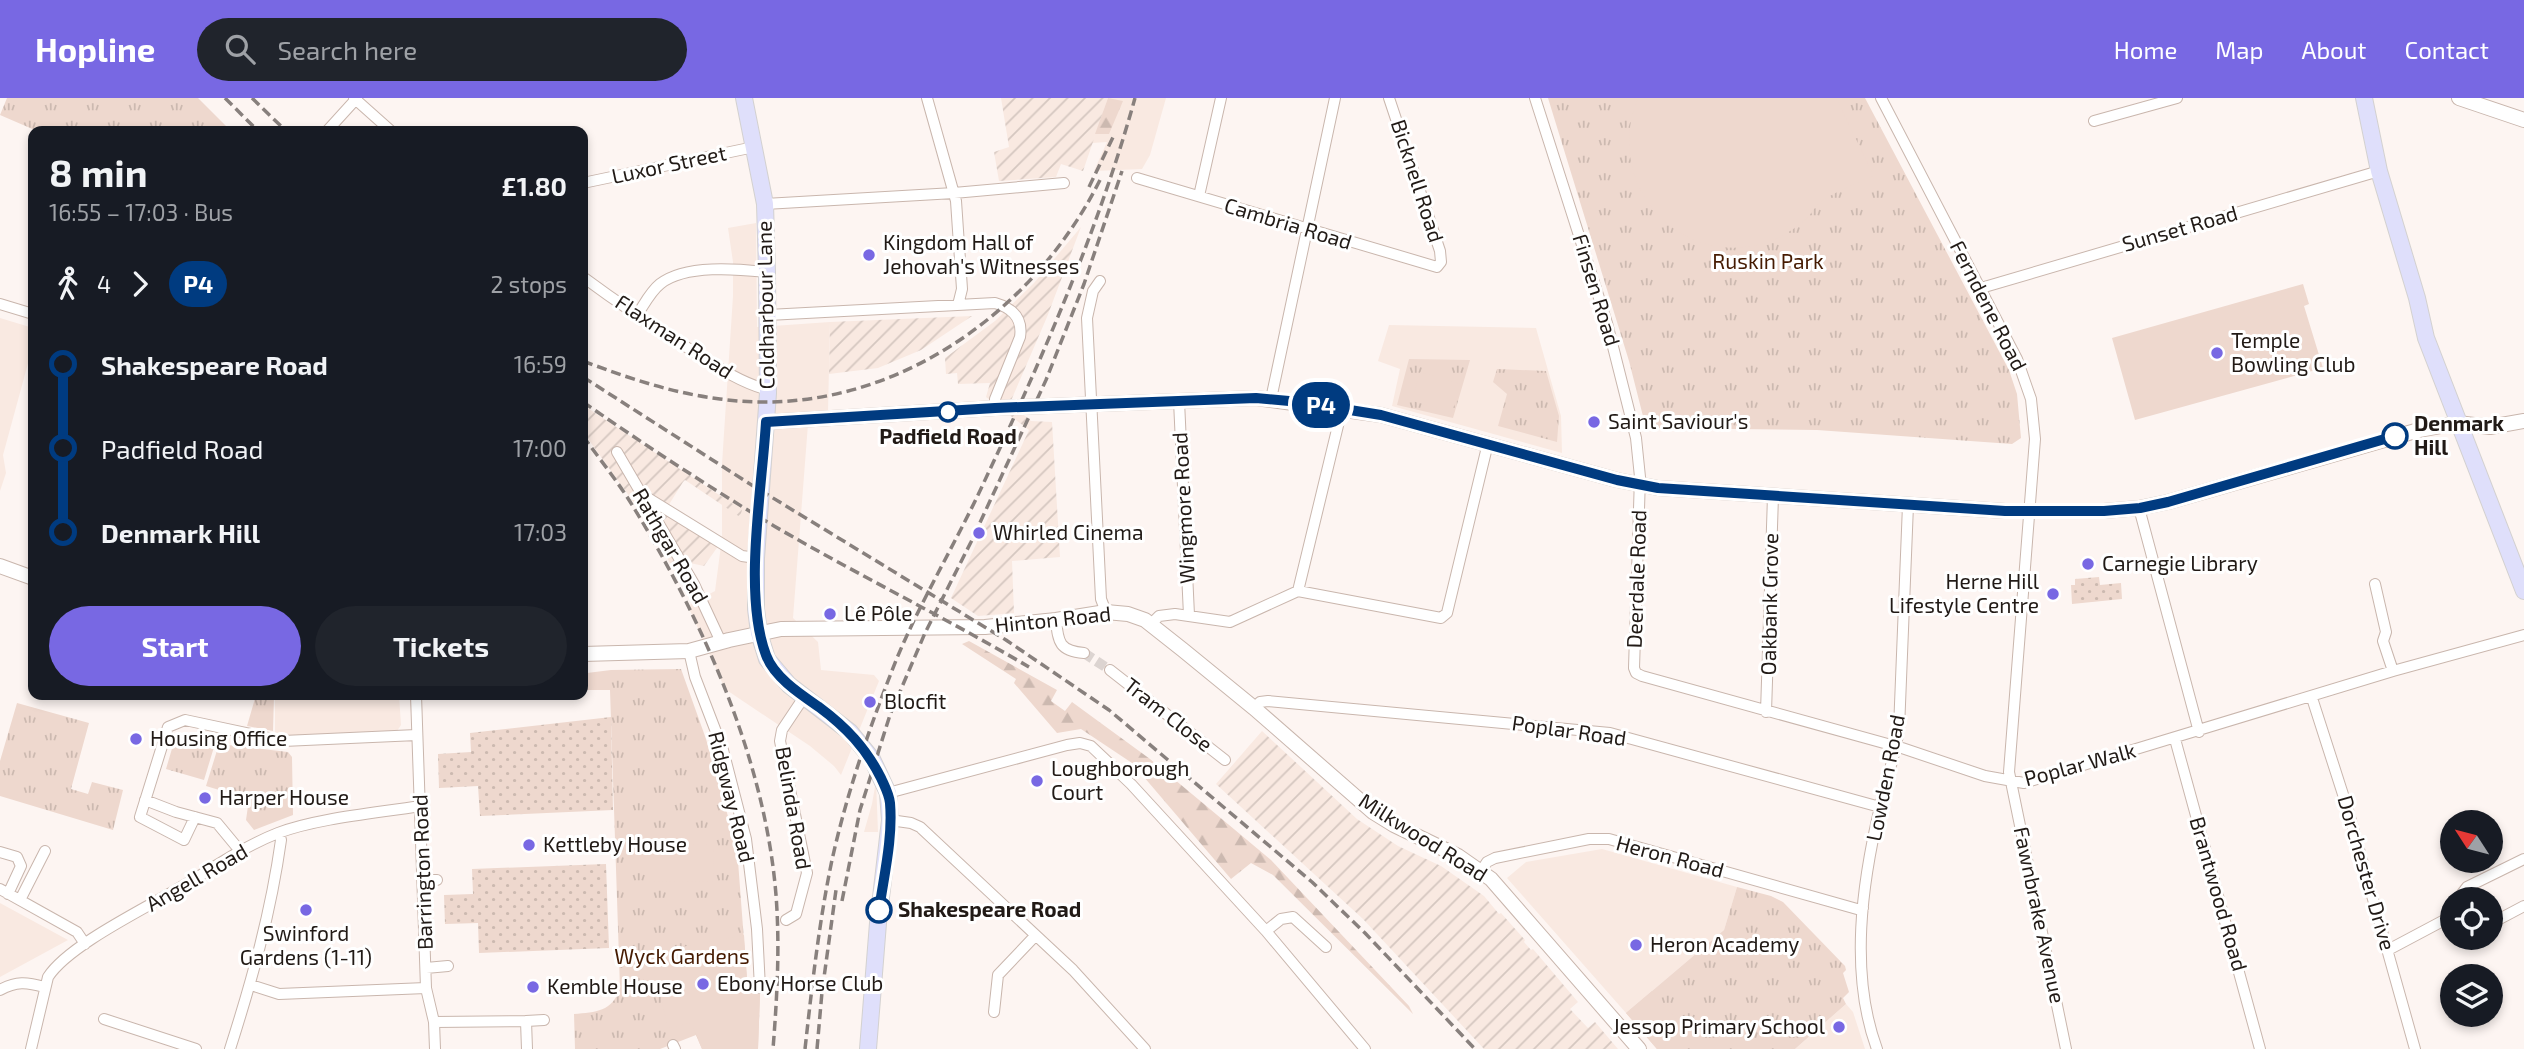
<!DOCTYPE html>
<meta charset="utf-8">
<style>
body{margin:0;font-family:"Exo 2",sans-serif;background:#20242c;color:#f1f3f6;height:100vh;display:flex;flex-direction:column;font-size:26px;white-space:nowrap}
*{box-sizing:border-box;margin:0}
p{font-size:23px;color:#9ea1a6}
.icon{flex:none;width:38px;height:38px;fill:none;stroke:currentColor;stroke-width:2;stroke-linecap:round;stroke-linejoin:round}
.map{position:relative;flex:1;overflow:hidden}
.panel{position:absolute;left:28px;top:28px;width:560px;height:574px;display:flex;flex-direction:column;background:#171b24;border-radius:14px;box-shadow:0 4px 10px #0003}
.panel>*{flex:none}
.badge{padding:0 14px;border-radius:23px;font-size:24px;line-height:46px}
.needle{width:46px;rotate:306deg}
.controls{position:absolute;left:2440px;top:712px;display:grid;gap:14px}
.controls a{display:grid;place-items:center;width:63px;height:63px;border-radius:50%;background:#171b24;box-shadow:0 4px 10px #0003;font-size:35px}
.map>.badge{position:absolute;translate:-50% -50%;box-shadow:0 0 0 4px #fff}
.legs{display:flex;align-items:center;gap:10px;height:77px;padding:0 21px;font-size:23px}
.legs p{margin-inline-start:auto}
.overview{display:flex;align-items:center;justify-content:space-between;height:119px;padding:0 21px}
h1{font-size:38px;font-weight:700;line-height:52px}
.action{display:flex;gap:14px;margin-top:auto;padding:14px 21px}
.action a{flex:1;height:80px;border-radius:42px;background:#7868e3;color:#fff;font-size:28px;font-weight:700;line-height:80px;text-align:center}
.action a+a{background:#20242c;color:#f1f3f6}
ul{padding:0 21px;list-style:none}
li{display:flex;align-items:center;gap:24px;height:84px;font-size:26px}
li i{display:grid;place-items:center;width:10px;height:100%;margin:0 9px;background:currentColor}
li i::after{content:'';width:18px;height:18px;margin:-9px;border:5px solid;border-radius:50%;background:#171b24}
li p{margin-inline-start:auto}
li:first-child i{background:linear-gradient(#0000 50%,currentColor 0)}
li:last-child i{background:linear-gradient(currentColor 50%,#0000 0)}
header{display:flex;align-items:center;gap:42px;box-sizing:border-box;height:98px;padding:0 35px;background:#7868e3;color:#fff}
header strong{font-size:33px}
nav{display:flex;gap:38px;margin-inline-start:auto;font-size:24px}
.search{width:490px;height:63px;background:#20242c;display:flex;align-items:center;gap:18px;box-sizing:border-box;padding:0 24px;border-radius:38px;color:#9ea1a6;font-size:26px}
.map>svg:first-child{display:block}
.built{fill:#f9e9e1}
.industrial{fill:url(#industrial-furrows)}
.grass{fill:url(#grass-tufts)}
.forest{fill:url(#forest-firs)}
.garden{fill:url(#garden-dots)}
.pitch{fill:#eed8ce}
.lines{fill:none;stroke-linecap:round;stroke-linejoin:round}
.street-tunnel{stroke:#dcd4d1;stroke-width:10;stroke-dasharray:10 5;stroke-linecap:butt}
.street-casing{stroke:#c9b6ad;stroke-width:12}
.secondary-casing{stroke:#c9b6ad;stroke-width:16}
.primary-casing{stroke:#d3d1d0;stroke-width:18}
.street{stroke:#fff;stroke-width:10}
.secondary{stroke:#fff;stroke-width:14}
.primary{stroke:#dfdffb;stroke-width:16}
.rail{stroke:#88807d;stroke-width:3.5;stroke-dasharray:10 5;stroke-linecap:butt}
.line-1-casing{stroke:#fff;stroke-width:16}
.line-1{stroke:#003b80;stroke-width:10}
.poi-dot{fill:#7868e3;stroke:#fff;stroke-width:2.5}
.stop-1-dot{fill:#fff;stroke:#003b80;stroke-width:3.5}
.labels{text-anchor:middle;stroke-width:6;stroke-linejoin:round;paint-order:stroke}
.street-label{font-size:21px;fill:#211a16;stroke:#fff}
.poi-label{font-size:21px;fill:#211a16;stroke:#fff;text-anchor:start}
.park-label{font-size:21px;fill:#461b02;stroke:#fff}
.stop-label{font-size:21px;font-weight:bold;fill:#211a16;stroke:#fff;text-anchor:start}
</style>
<header>
<strong>Hopline</strong>
<div class="search"><svg class="icon" aria-label="search" viewBox="0 0 24 24"><circle cx="10" cy="10" r="6"/><path d="M15 15l6 6"/></svg>Search here</div>
<nav><a>Home</a><a>Map</a><a>About</a><a>Contact</a></nav>
</header>
<div class="map">
<svg width="2524" height="951" viewBox="0 0 2524 951">
<defs>
<pattern id="industrial-furrows" width="10" height="10" patternUnits="userSpaceOnUse" patternTransform="scale(1.75)"><rect width="10" height="10" fill="#f9e9e1"/><path d="M-1 1l2-2M0 10L10 0M9 11l2-2" fill="none" stroke="#d5c7c0"/></pattern>
<pattern id="grass-tufts" width="24" height="20" patternUnits="userSpaceOnUse" patternTransform="scale(1.75)"><rect width="24" height="20" fill="#eed8ce"/><path d="M3 7l-1-3M5 7V3M7 7l1-3M15 17l-1-3M17 17v-4M19 17l1-3" fill="none" stroke="#ccb9b0"/></pattern>
<pattern id="forest-firs" width="22" height="20" patternUnits="userSpaceOnUse" patternTransform="scale(1.75)"><rect width="22" height="20" fill="#eed8ce"/><path d="M5 1l3.5 6h-7zM16 11l3.5 6h-7z" fill="#ccb9b0"/></pattern>
<pattern id="garden-dots" width="8" height="8" patternUnits="userSpaceOnUse" patternTransform="scale(1.75)"><rect width="8" height="8" fill="#eed8ce"/><path d="M2 2h.1M6 6h.1" fill="none" stroke="#ccb9b0" stroke-width="1.8" stroke-linecap="round"/></pattern>
</defs>
<rect width="100%" height="100%" fill="#fdf5f2"/>
<path class="built" d="M1108 0H1166L1150 57 1142 71 1094 73 1107 44 1092 45Z
M756 125 757 229 830 224 828 314 808 326 793 520 818 544 821 572 874 577 879 583 841 677 834 668 810 648 725 591 688 508 715 493 722 440V366L733 198V164L728 130Z
M0 220 33 230V247L3 357 6 375 0 393Z
M1389 227 1536 230 1561 318 1562 355 1392 308 1400 271 1378 263Z
M275 597H399L401 627 397 633 304 639 275 638Z
M876 683 878 734H864L872 706Z
M1602 751 1737 789 1724 832 1626 915 1507 780 1526 764Z
M0 805 68 842 0 879Z
M1846 906 1853 914 1865 951H1795Z"/>
<path class="industrial" d="M1001 0H1108L1083 73 1061 66 1056 79 999 83 994 54 1009 49Z
M1081 129 1047 219 1010 305 1031 323 1052 324 1060 459 1012 463 1014 515 978 518 951 500 1029 332 986 299 990 285 958 286 957 275 946 276 945 260 995 223 1034 185Z
M972 218 921 252 878 270 829 276 830 224Z
M583 307 742 412 740 419 685 382 683 384 665 413 719 447 704 468 690 465 675 474 645 420 583 334Z
M1262 633 1357 721 1398 748 1441 768 1484 798 1499 816 1501 815 1525 842 1524 844 1531 852 1533 851 1578 904 1570 911 1588 930 1595 924 1618 951H1484L1363 821 1216 686Z"/>
<path class="grass" d="M7 0H198L231 33H37L0 17Z
M1548 0H1865L2009 272 2017 296 2021 340 2012 346 1817 332 1646 330 1629 263Z
M1409 261 1470 262 1453 320 1397 307Z
M1497 271 1546 273 1559 318 1557 344 1498 328 1507 296 1493 284Z
M681 571 706 641 737 750 748 895 760 896 758 951H702L696 937 660 951H575L574 916C596 914 612 914 620 890L610 592H587V575L611 572Z
M256 597H274L273 633 247 628Z
M17 605 89 625 71 691 88 696 92 684 123 692 113 732 0 698V663Z
M176 637 214 649 204 682 166 671Z
M219 646 288 654 292 659 293 717 254 732 246 722 249 701 206 688Z
M1737 789 1771 798 1783 804 1845 868 1846 872 1843 875 1849 894 1843 900 1846 906 1795 951H1657L1626 915 1724 832Z"/>
<path class="forest" d="M1108 0 1123 3 1109 36H1095Z
M969 543 1057 592 1051 603 1065 613 1072 604 1150 661 1271 762 1409 908 1413 916 1273 777 1251 765 1231 781 1132 665 1081 631 1057 635 1014 585 1016 581 962 546Z"/>
<path class="garden" d="M2099 479 2100 487 2121 485 2122 501 2072 506 2071 487H2075V481Z
M611 619 613 712 480 718 478 688 439 690 438 656 471 654 470 635Z
M606 766 609 850 479 855 478 825 445 826 444 797 473 796 472 771Z"/>
<path class="pitch" d="M1638 0H1836L1874 78C1859 85 1833 94 1821 104 1815 108 1812 115 1807 120 1795 131 1781 140 1765 145 1677 171 1603 84 1638 0Z
M2303 186 2309 206 2304 208 2323 270 2135 322 2112 240Z
M1420 274 1461 286 1452 314 1412 303Z
M713 746 714 783 648 784V747Z
M744 837 748 895 760 896 758 951H702L691 925 668 930 652 861 656 854Z
M1652 893 1684 930 1662 951H1657L1626 915Z"/>
<g class="lines">
<path class="street-tunnel" d="M1084 555 1110 572"/>
<g class="street-casing">
<path id="street" d="M354 0 391 33
M927 0 956 103 962 191 958 207
M1535 0 1607 225 1636 340 1640 379 1634 570 1636 575 1642 578 1902 650 1985 678 2024 685 2393 573 2524 537
M1881 0 2017 261 2031 301 2035 341 2009 674 2066 951
M2094 23 2177 0
M327 33 357 0
M1137 80 1437 169 1441 164 1440 153 1389 0
M583 85 754 49
M1199 98 1221 0
M765 106 954 95 1064 85
M583 179C618 205 654 229 691 252 716 268 739 284 768 292
M1100 183 1093 193 1087 220 1101 501 1106 514
M1981 190 2379 73
M0 206 33 216
M637 217C644 207 650 194 660 186 685 166 738 171 767 174
M768 217 995 205C1012 210 1023 220 1020 239L995 301V310
M1271 301 1335 0
M1179 303 1189 517
M617 354 694 486 721 544
M643 397 742 458 756 460
M2139 410 2199 634
M2375 486 2386 534 2383 543 2393 573
M1298 493 1342 311
M1056 522C1058 545 1060 553 1084 555
M1151 526 1159 518 1175 516 1230 524 1298 493 1441 520 1447 515 1488 345
M689 553 695 579 723 652 746 741 757 831 760 890
M1110 572 1225 662
M416 597 426 890 434 924 435 951
M2312 600 2348 712 2415 951
M1254 610 1260 604 1268 603 1610 635 1880 709
M1766 614 1773 398
M2175 641 2260 951
M888 695 1067 647 1080 645 1091 648 1131 686 1266 833 1365 951
M145 702 176 714 217 725 241 754
M195 719 184 742 140 719 168 629 185 622 283 643 417 637
M890 722 911 725 920 729 1073 872 1145 951
M0 754 17 759 21 768 8 796
M1481 773 1487 764 1495 760 1589 741H1609L1857 811 1863 810
M423 782H437
M0 791 77 834 85 846
M20 802 45 753
M2457 802 2467 789 2524 761
M786 822 796 816 807 775 780 643 782 632 804 599
M2490 826 2524 808
M1266 833 1281 821 1293 819 1326 849
M2388 852 2452 818
M426 870 448 868
M251 887 279 896 426 890
M0 892C16 883 27 884 44 889
M994 914 998 877 1035 838
M104 921 196 951
M526 923 544 922
M434 924 526 923 527 951
M673 947 675 951
M31 951 48 879C68 848 142 812 176 792 209 773 242 749 278 735 318 720 377 715 420 708
M230 951C252 882 271 814 281 742L279 735
M1877 951C1849 875 1862 785 1880 709 1886 683 1895 658 1899 631L1908 407"/>
</g>
<g class="secondary-casing">
<path id="secondary" d="M2459 0 2524 22
M766 324 995 310 1256 300 1381 317 1617 382 1658 390 2005 413H2104L2139 410 2168 404 2419 332 2458 325 2490 329 2524 323
M0 468 33 480
M583 556 689 553 729 542 781 531 985 529 1056 522 1106 514 1128 516 1145 522 1183 552 1254 610 1373 714 1394 727 1458 758 1491 781 1639 951"/>
</g>
<g class="primary-casing">
<path id="primary" d="M744 0 765 106 767 174 768 295 756 460V511L759 535 767 561 789 587 850 634 872 661 888 695 890 722 878 825 868 951
M2364 0 2379 73 2417 200 2426 240 2524 493"/>
</g>
<use href="#street" class="street"/>
<use href="#secondary" class="secondary"/>
<use href="#primary" class="primary"/>
<path class="rail" d="M225 0 258 33
M252 0 286 33
M1089 89 1115 35
M583 263C628 280 672 295 720 301 880 323 1030 222 1100 82
M583 279 750 386 1006 542 1109 612 1312 784 1365 835 1475 951
M583 304C645 347 709 389 774 428 858 477 946 520 1029 569
M583 338C598 359 615 380 629 402 701 518 765 660 776 797 780 849 777 900 773 951
M842 803 860 712 890 617 925 535 971 444 1046 282 1084 186 1122 73
M805 951C812 888 819 824 832 762 847 694 871 625 897 560 920 505 951 453 977 399 1038 270 1097 137 1135 0
M817 951 822 894 836 792"/>
</g>
<g class="lines">
<g class="line-1-casing">
<path id="line-1" d="M879 812C884 777 893 740 890 705 889 696 885 689 881 680 866 650 846 629 819 609 800 596 774 579 766 557 743 496 762 391 766 324L995 310 1256 300 1300 304 1381 317 1617 382 1658 390 2005 413H2104L2140 410 2168 404 2395 338"/>
</g>
<use href="#line-1" class="line-1"/>
</g>
<g class="poi-dot">
<circle cx="869" cy="157" r="7"/>
<circle cx="2217" cy="255" r="7"/>
<circle cx="1594" cy="324" r="7"/>
<circle cx="979" cy="435" r="7"/>
<circle cx="2088" cy="466" r="7"/>
<circle cx="2053" cy="496" r="7"/>
<circle cx="830" cy="516" r="7"/>
<circle cx="870" cy="604" r="7"/>
<circle cx="136" cy="641" r="7"/>
<circle cx="1037" cy="683" r="7"/>
<circle cx="205" cy="700" r="7"/>
<circle cx="529" cy="747" r="7"/>
<circle cx="306" cy="812" r="7"/>
<circle cx="1636" cy="847" r="7"/>
<circle cx="703" cy="886" r="7"/>
<circle cx="533" cy="889" r="7"/>
<circle cx="1839" cy="929" r="7"/>
</g>
<g class="stop-1-dot">
<circle cx="948" cy="314" r="9"/>
<circle cx="2395" cy="338" r="12"/>
<circle cx="879" cy="812" r="12"/>
</g>
<g class="labels">
<g class="street-label">
<text transform="translate(669 67) rotate(-12)" y="7">Luxor Street</text>
<text transform="translate(1417 83) rotate(72)" y="7">Bicknell Road</text>
<text transform="translate(1288 126) rotate(17)" y="7">Cambria Road</text>
<text transform="translate(2180 131) rotate(-16)" y="7">Sunset Road</text>
<text transform="translate(1596 192) rotate(73)" y="7">Finsen Road</text>
<text transform="translate(766 207) rotate(-91)" y="7">Coldharbour Lane</text>
<text transform="translate(1988 208) rotate(63)" y="7">Ferndene Road</text>
<text transform="translate(674 239) rotate(33)" y="7">Flaxman Road</text>
<text transform="translate(1184 410) rotate(-93)" y="7">Wingmore Road</text>
<text transform="translate(670 448) rotate(60)" y="7">Rathgar Road</text>
<text transform="translate(1637 481) rotate(-88)" y="7">Deerdale Road</text>
<text transform="translate(1770 506) rotate(-89)" y="7">Oakbank Grove</text>
<text transform="translate(1053 522) rotate(-6)" y="7">Hinton Road</text>
<text transform="translate(1168 617) rotate(38)" y="7">Tram Close</text>
<text transform="translate(1569 633) rotate(8)" y="7">Poplar Road</text>
<text transform="translate(2080 667) rotate(-15)" y="7">Poplar Walk</text>
<text transform="translate(1886 680) rotate(-79)" y="7">Lowden Road</text>
<text transform="translate(731 699) rotate(76)" y="7">Ridgway Road</text>
<text transform="translate(793 710) rotate(80)" y="7">Belinda Road</text>
<text transform="translate(1423 740) rotate(32)" y="7">Milkwood Road</text>
<text transform="translate(1670 759) rotate(15)" y="7">Heron Road</text>
<text transform="translate(423 774) rotate(-92)" y="7">Barrington Road</text>
<text transform="translate(2366 775) rotate(74)" y="7">Dorchester Drive</text>
<text transform="translate(197 780) rotate(-30)" y="7">Angell Road</text>
<text transform="translate(2218 796) rotate(74)" y="7">Brantwood Road</text>
<text transform="translate(2039 817) rotate(78)" y="7">Fawnbrake Avenue</text>
</g>
<g class="poi-label">
<text x="883" y="152">Kingdom Hall of<tspan x="883" dy="24">Jehovah's Witnesses</tspan></text>
<text x="2231" y="250">Temple<tspan x="2231" dy="24">Bowling Club</tspan></text>
<text x="1608" y="331">Saint Saviour's</text>
<text x="993" y="442">Whirled Cinema</text>
<text x="2102" y="473">Carnegie Library</text>
<text x="2039" y="491" text-anchor="end">Herne Hill<tspan x="2039" dy="24">Lifestyle Centre</tspan></text>
<text x="844" y="523">Lê Pôle</text>
<text x="884" y="611">Blocfit</text>
<text x="150" y="648">Housing Office</text>
<text x="1051" y="678">Loughborough<tspan x="1051" dy="24">Court</tspan></text>
<text x="219" y="707">Harper House</text>
<text x="543" y="754">Kettleby House</text>
<text x="306" y="843" text-anchor="middle">Swinford<tspan x="306" dy="24">Gardens (1-11)</tspan></text>
<text x="1650" y="854">Heron Academy</text>
<text x="717" y="893">Ebony Horse Club</text>
<text x="547" y="896">Kemble House</text>
<text x="1825" y="936" text-anchor="end">Jessop Primary School</text>
</g>
<g class="park-label">
<text x="1768" y="171">Ruskin Park</text>
<text x="682" y="866">Wyck Gardens</text>
</g>
<g class="stop-label">
<text x="2414" y="333">Denmark<tspan x="2414" dy="24">Hill</tspan></text>
<text x="948" y="346" text-anchor="middle">Padfield Road</text>
<text x="898" y="819">Shakespeare Road</text>
</g>
</g>
</svg>
<div class="controls">
<a><svg class="needle" viewBox="-14 -14 28 28"><path d="M0-13l5 13h-10z" fill="#e53935"/><path d="M0 13l5-13h-10z" fill="#9ea1a6"/></svg></a>
<a><svg class="icon" aria-label="locate" viewBox="0 0 24 24"><circle cx="12" cy="12" r="6"/><path d="M12 2v4M12 18v4M2 12h4M18 12h4"/></svg></a>
<a><svg class="icon" aria-label="layers" viewBox="0 0 24 24"><path d="M12 4l9 5-9 5-9-5zM3 14l9 5 9-5"/></svg></a>
</div>
<b class="badge" style="left:1321px;top:307px;background:#003b80;color:#fff">P4</b>
<section class="panel">
<div class="overview"><div><h1>8 min</h1><p>16:55 – 17:03 · Bus</p></div><b>£1.80</b></div>
<div class="legs"><svg class="icon" aria-label="walk" viewBox="0 0 24 24"><circle cx="13" cy="4" r="2"/><path d="M13 8l-2 6 4 7M11 14l-3 7M7 12l3-4h3l4 4"/></svg>4<svg class="icon" aria-label="forward" viewBox="0 0 24 24"><path d="M9 5l7 7-7 7"/></svg><b class="badge" style="background:#003b80;color:#fff">P4</b><p>2 stops</p></div>
<ul>
<li><i style="color:#003b80"></i><b>Shakespeare Road</b><p>16:59</p></li>
<li><i style="color:#003b80"></i><span>Padfield Road</span><p>17:00</p></li>
<li><i style="color:#003b80"></i><b>Denmark Hill</b><p>17:03</p></li>
</ul>
<div class="action"><a>Start</a><a>Tickets</a></div>
</section>
</div>
